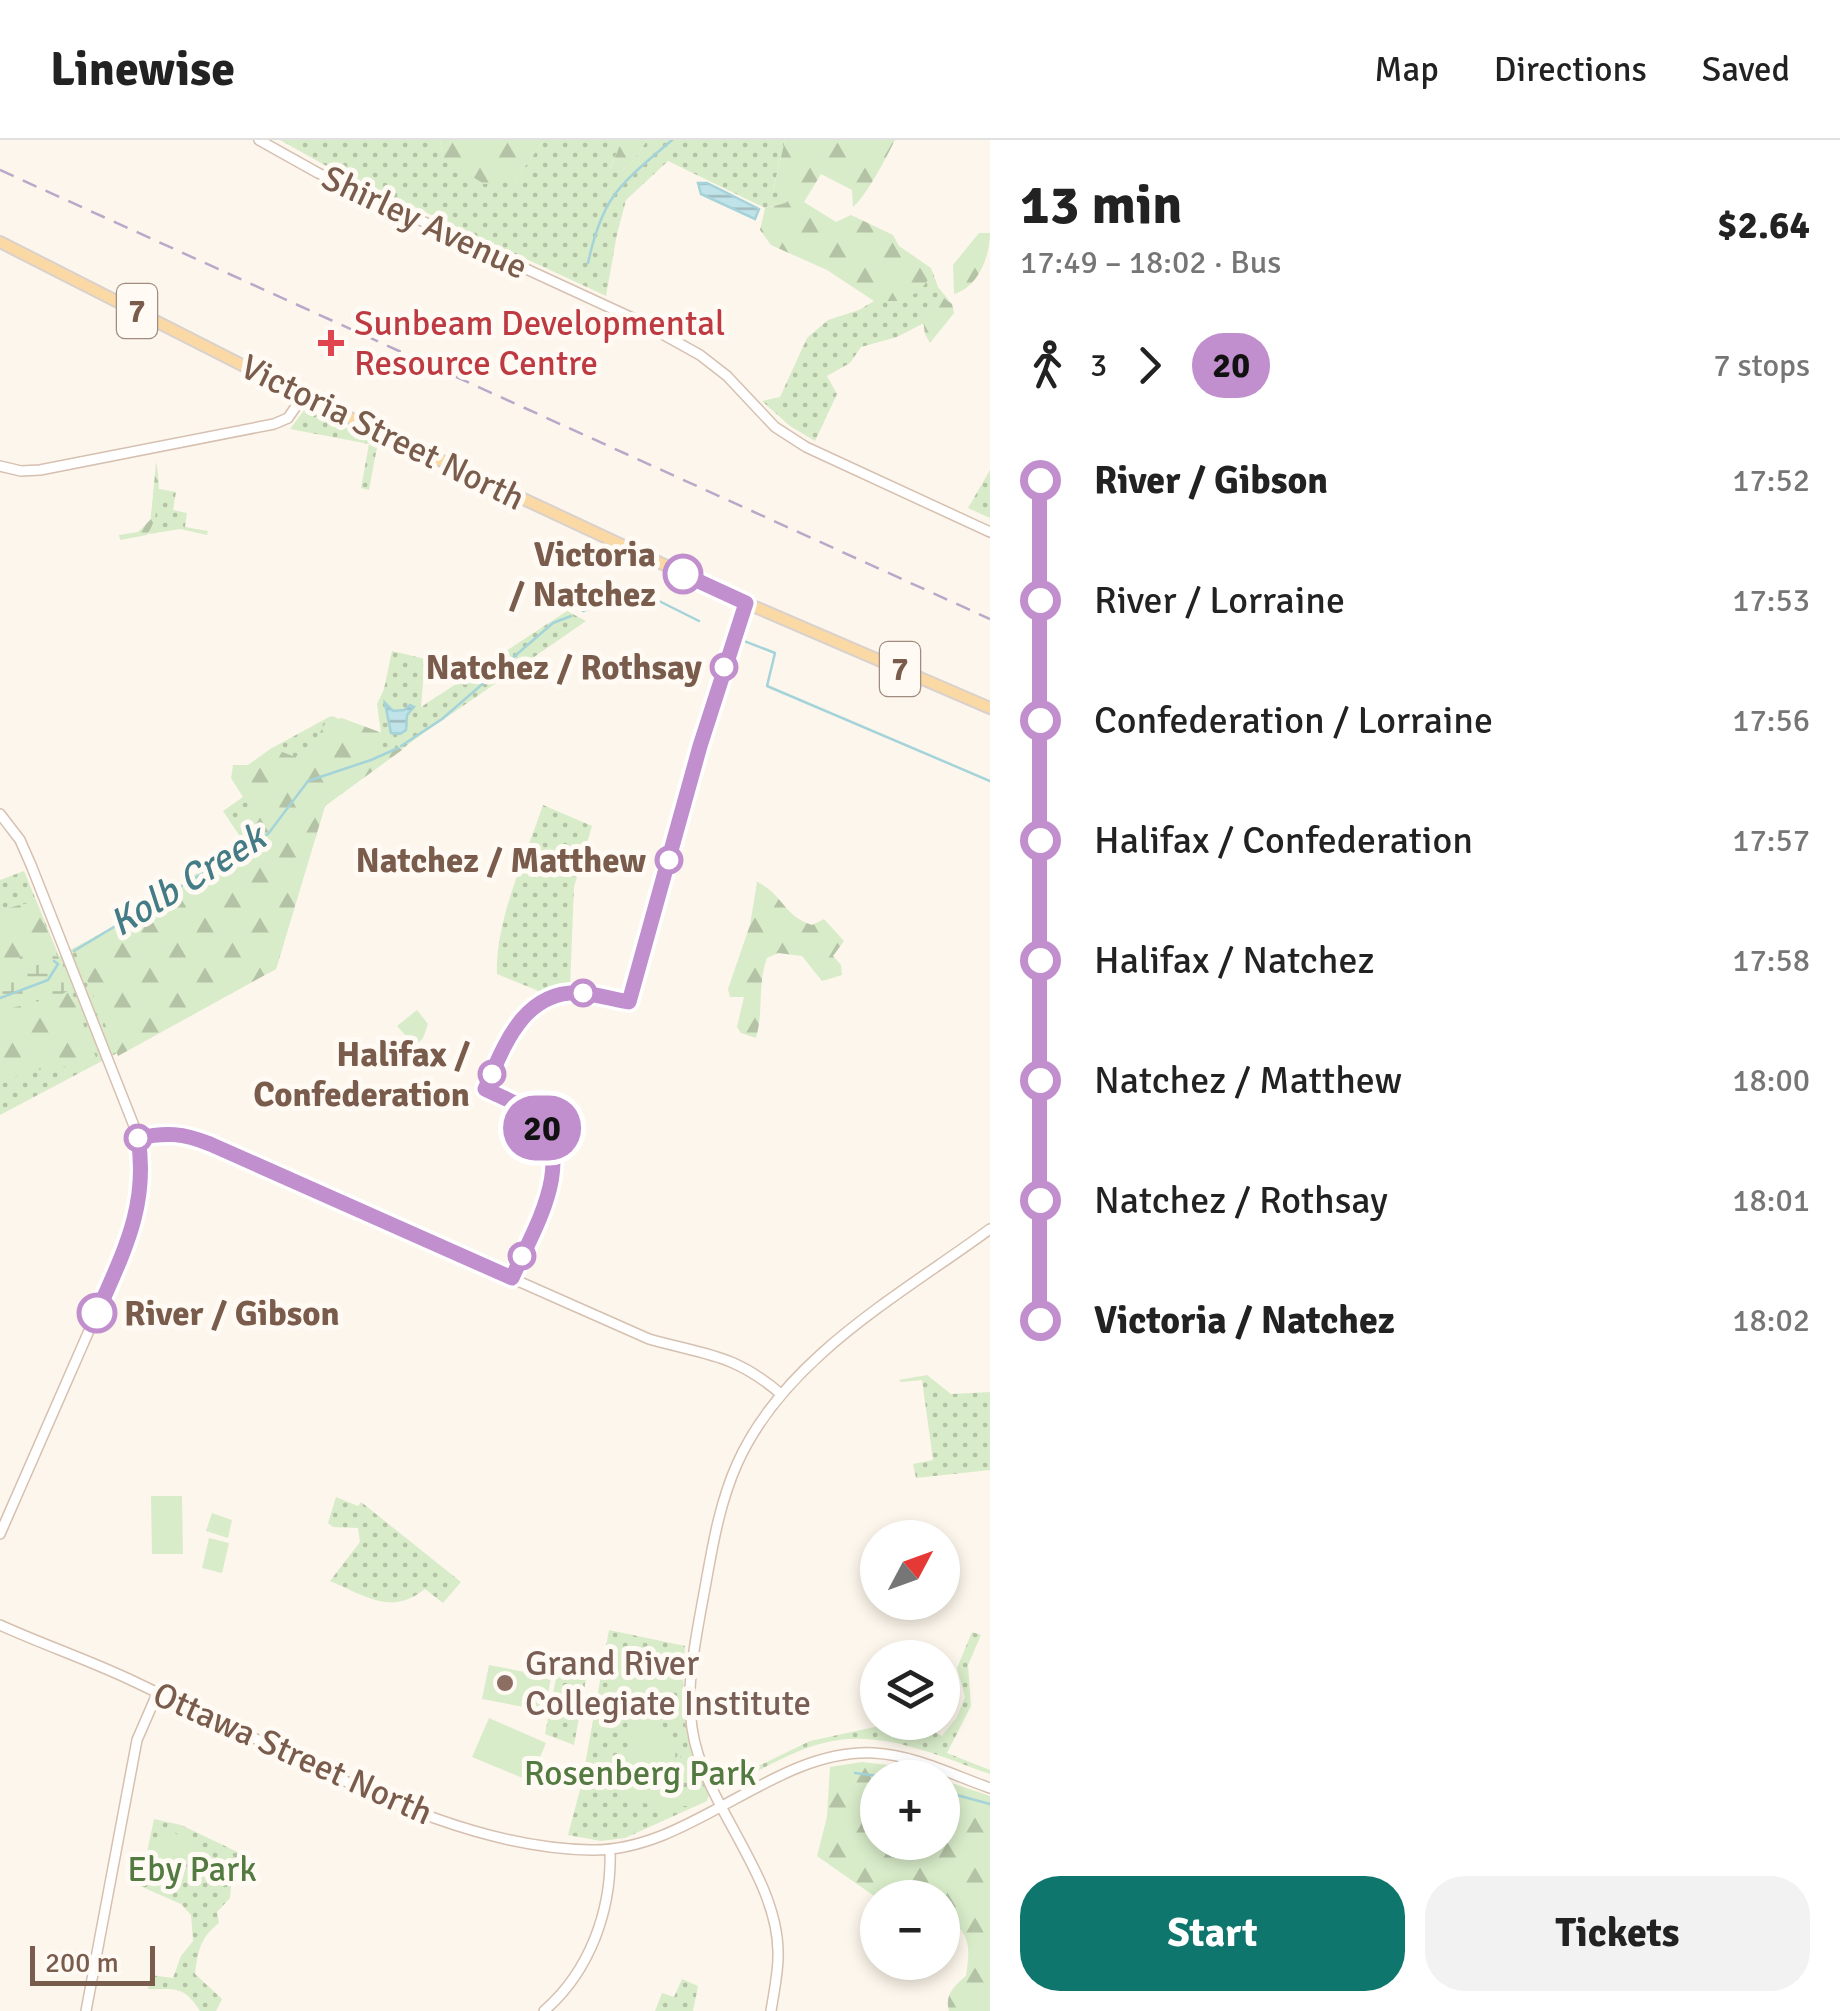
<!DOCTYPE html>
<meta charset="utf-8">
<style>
body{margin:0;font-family:Signika,sans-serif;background:#f2f2f2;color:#222;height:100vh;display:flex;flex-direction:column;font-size:38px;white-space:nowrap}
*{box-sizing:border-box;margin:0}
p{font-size:32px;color:#767676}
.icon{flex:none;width:55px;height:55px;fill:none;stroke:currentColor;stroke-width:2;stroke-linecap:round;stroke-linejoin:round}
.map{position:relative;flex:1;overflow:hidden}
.side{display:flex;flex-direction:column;background:#fff;width:850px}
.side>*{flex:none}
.badge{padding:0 20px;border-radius:32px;font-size:35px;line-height:65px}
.needle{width:65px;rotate:49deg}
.fabs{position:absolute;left:860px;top:1380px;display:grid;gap:20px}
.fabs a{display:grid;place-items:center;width:100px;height:100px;border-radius:50%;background:#fff;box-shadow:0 5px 15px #0003;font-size:50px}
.scale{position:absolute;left:30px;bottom:25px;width:125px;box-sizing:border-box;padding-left:10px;border:5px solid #7a5c4d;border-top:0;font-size:28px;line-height:35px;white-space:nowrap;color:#7a5c4d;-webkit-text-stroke:8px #fffaf3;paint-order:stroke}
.map>.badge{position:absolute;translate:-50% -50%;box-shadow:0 0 0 5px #fff}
.legs{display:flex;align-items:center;gap:15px;height:110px;padding:0 30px;font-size:32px}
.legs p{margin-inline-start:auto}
.headline{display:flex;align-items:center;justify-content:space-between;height:170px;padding:0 30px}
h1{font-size:55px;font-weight:800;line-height:75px}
.button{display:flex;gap:20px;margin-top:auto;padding:20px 30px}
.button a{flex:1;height:115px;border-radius:40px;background:#0f766e;color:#fff;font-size:40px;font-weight:800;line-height:115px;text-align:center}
.button a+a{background:#f2f2f2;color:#222}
ul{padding:0 30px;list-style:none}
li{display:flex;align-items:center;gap:35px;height:120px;font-size:38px}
li i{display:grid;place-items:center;width:15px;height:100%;margin:0 12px;background:currentColor}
li i::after{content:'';width:25px;height:25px;margin:-12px;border:8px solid;border-radius:50%;background:#fff}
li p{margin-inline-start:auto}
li:first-child i{background:linear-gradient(#0000 50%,currentColor 0)}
li:last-child i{background:linear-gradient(currentColor 50%,#0000 0)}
header{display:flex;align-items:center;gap:60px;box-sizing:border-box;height:140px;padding:0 50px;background:#fff;border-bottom:2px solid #e0e0e0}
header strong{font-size:48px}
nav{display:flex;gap:55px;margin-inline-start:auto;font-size:35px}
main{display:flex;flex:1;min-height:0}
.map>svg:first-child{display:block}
.grass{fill:url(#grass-dots)}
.forest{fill:url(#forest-firs)}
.wetland{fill:url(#wetland-marsh)}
.garden{fill:#d8ecc9}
.water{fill:url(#water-rules);stroke:#a5d3da;stroke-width:2.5}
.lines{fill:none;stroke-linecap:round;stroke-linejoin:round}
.stream{stroke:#a5d3da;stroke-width:2.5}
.secondary-casing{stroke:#d6c0b0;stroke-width:12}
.primary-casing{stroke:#dad1cd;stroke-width:14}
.secondary{stroke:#fff;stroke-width:9}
.primary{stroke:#fbd9a5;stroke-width:10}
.rail{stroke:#b9a8c9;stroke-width:2.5;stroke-dasharray:15 10;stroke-linecap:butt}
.line-1-casing{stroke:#fff;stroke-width:22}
.line-1{stroke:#c18fce;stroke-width:15}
.health-dot{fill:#e0444e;stroke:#fffaf3;stroke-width:4}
.stop-1-dot{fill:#fff;stroke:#c18fce;stroke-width:5}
.education-dot{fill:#8d6e63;stroke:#fffaf3;stroke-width:4}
.labels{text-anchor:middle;stroke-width:10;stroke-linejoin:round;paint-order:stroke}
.shield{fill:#fffaf3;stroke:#a28b7f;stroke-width:2.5}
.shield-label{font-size:32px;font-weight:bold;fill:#7a5c4d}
.street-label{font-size:35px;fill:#7a5c4d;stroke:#fffaf3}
.health-label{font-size:35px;fill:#be3a42;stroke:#fffaf3;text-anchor:start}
.stop-label{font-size:35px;font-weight:bold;fill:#7a5c4d;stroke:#fffaf3;text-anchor:end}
.education-label{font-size:35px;fill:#785e54;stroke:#fffaf3;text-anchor:start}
.park-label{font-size:35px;fill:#537a41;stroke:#fffaf3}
.water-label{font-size:38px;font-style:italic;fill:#437c86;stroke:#fffaf3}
</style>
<header>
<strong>Linewise</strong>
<nav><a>Map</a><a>Directions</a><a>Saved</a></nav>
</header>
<main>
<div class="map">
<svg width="990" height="1871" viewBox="0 0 990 1871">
<defs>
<pattern id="grass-dots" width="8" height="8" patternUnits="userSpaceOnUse" patternTransform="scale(2.5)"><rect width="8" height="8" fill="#d8ecc9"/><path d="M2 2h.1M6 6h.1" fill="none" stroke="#b4c2a5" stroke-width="1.8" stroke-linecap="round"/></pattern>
<pattern id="forest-firs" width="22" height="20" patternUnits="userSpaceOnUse" patternTransform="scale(2.5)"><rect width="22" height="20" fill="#d8ecc9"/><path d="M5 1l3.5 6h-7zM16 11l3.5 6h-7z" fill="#b4c2a5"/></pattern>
<pattern id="wetland-marsh" width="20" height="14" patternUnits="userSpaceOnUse" patternTransform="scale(2.5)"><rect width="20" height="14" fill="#d8ecc9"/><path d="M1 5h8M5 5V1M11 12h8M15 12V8" fill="none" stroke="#b4c2a5"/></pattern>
<pattern id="water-rules" width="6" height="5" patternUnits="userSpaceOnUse" patternTransform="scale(2.5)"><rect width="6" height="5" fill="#bfe3e8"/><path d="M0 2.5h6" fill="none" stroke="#a0bbbe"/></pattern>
</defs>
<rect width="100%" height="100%" fill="#fdf6ec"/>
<path class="grass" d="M280 0H440L443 18 514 42 544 0H622L610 28 621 32 634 20 647 0H785L773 50 796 46 786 63 765 68 668 21 626 60 617 94 606 156 330 28Z
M931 128 938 147 952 164 948 160 922 173 924 183 897 197 861 207 850 223 827 236 837 254 815 301 790 286 762 261 780 257 807 198 828 180 859 170 874 161H897L931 136Z
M305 269 378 302 369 350 361 348 369 304 290 289Z
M990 330V378L968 368Z
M154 348 176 352 173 370 187 373 185 387 208 391 207 395 180 389 149 394Z
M567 471 586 481 421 595 325 666 276 829 0 975V740L24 731 59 816C123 782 187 747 241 698L223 671 243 657 231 638 272 608 331 576 381 593 377 564 384 549 392 511 425 519 421 567Z
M543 665 592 686 574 747 570 847 546 854 497 834C495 780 526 716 543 665Z
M927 1235 951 1254 990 1252V1330L916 1338 913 1324 933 1320 922 1240 901 1242 899 1240Z
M336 1357 358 1366 361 1362 461 1442 443 1463 425 1449C391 1476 366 1456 330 1441L360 1402 358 1388 333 1387 328 1383Z
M609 1490 685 1506C681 1564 682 1602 709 1655L707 1661 625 1698 601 1701 568 1695 582 1642Z
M972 1492 981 1495 968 1525 971 1566 947 1613 990 1630V1634C934 1614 875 1586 816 1605 784 1615 753 1634 724 1649L723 1643 810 1601 893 1583H917L942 1596 957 1577 965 1557 957 1528Z
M559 1523 588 1528 574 1605 545 1594Z
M154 1679 181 1685 248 1717 232 1734 230 1758 217 1772 219 1783C200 1798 198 1811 195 1834L222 1859 216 1871H200C184 1846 177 1849 148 1849L150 1835 173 1838 181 1816 193 1801 191 1775 181 1764 140 1746Z
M682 1839 698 1846 693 1871H655L662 1853 674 1857Z"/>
<path class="forest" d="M440 0H544L514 42 484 44 443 18Z
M622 0H647L634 20 621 32 610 29Z
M785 0H895C886 18 867 55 853 67L852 50 821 34 804 62 836 82 851 75 893 95 899 106 931 128V136L919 152 897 161H874L827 130 771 105 760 90 765 68 786 63 795 47 773 51Z
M979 93H990C990 115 979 147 954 154L953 125Z
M944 158 952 164 954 173 930 203 925 194 922 173Z
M156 322C161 342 160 376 147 395L120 400 119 395 138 392 151 379Z
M342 578 382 593 380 608 396 605 402 610 325 666 276 829 118 916 74 808C133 777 191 743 241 698L237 690 245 674 254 666 231 638 233 625H248L272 608 295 617 311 608 326 582Z
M757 742C783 754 783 776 812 785L824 779 844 801 833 816 841 825 842 835 822 841 802 816 778 813 767 818C757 846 764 870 756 898L741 893 737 887 744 857H730L728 849 750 785Z
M36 761 97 920C77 937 69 922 50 927 33 931 17 937 0 941V770Z
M678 1551 682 1598C660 1569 652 1577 619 1575L620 1571 612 1569 613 1560 674 1573Z
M682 1608 694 1642 701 1650 693 1666H680L684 1654 691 1653 689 1640 677 1633Z
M862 1622 905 1627 936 1637 878 1638V1702H942L943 1640 990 1656V1871H949C944 1855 955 1845 966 1836 969 1813 972 1800 955 1783H943L942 1758H877L817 1716 827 1677 830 1627Z"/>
<path class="wetland" d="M33 804 58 816 71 849 59 856 0 871V853L9 848 15 823Z"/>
<path class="garden" d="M417 870 428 884 423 898 415 906 397 886Z
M151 1356H182L183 1414H152Z
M212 1373 232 1380 228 1398 206 1391Z
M209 1398 229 1403 222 1433 202 1428Z
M629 1511C659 1510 684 1540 663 1567L625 1557 621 1552Z
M489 1525 551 1537 545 1571 482 1559Z
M644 1576C670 1585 683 1604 671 1630L629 1621 626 1617 633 1578Z
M489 1578 546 1603 530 1641 472 1617Z
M624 1633 679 1644 673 1669 619 1658Z
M167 1689 211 1712 201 1731 157 1708Z"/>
<path class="water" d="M698 43H707L759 69 755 79 701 54Z
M385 563 393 571 404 570 410 565 414 567 407 575 406 590 400 594 391 593Z"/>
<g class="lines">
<path class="stream" d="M588 123C603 54 621 44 672 0
M583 471 634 452 645 454 699 481
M726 494 775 513 767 546 990 641
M401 606 442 579 553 483 571 476
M74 811 268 694 308 641 371 620 398 608
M0 858 48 840 58 824 54 821
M855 1633 892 1638
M942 1651 990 1664"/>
<g class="secondary-casing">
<path id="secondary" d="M259 0 318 33 639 181 700 215 727 236 775 287 806 307 990 392
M0 326 21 331 40 330 274 284 288 278 303 256
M0 674 20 700 31 725 136 991C147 1026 141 1062 130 1097L0 1394
M138 998 174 993 195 998 649 1199C705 1215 733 1213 781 1254
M0 1485C44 1505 89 1520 133 1541 185 1566 238 1591 290 1615 384 1660 485 1708 591 1710 691 1712 774 1608 874 1613 914 1615 953 1635 990 1648
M86 1871 137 1600 157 1554
M544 1871C590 1831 612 1770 610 1710
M771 1871C774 1851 779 1830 778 1811 777 1743 718 1678 698 1614 682 1564 693 1514 702 1464 711 1417 717 1369 737 1324 784 1218 900 1155 990 1089"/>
</g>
<g class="primary-casing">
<path id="primary" d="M0 102 303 256 746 463 990 568"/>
</g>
<use href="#secondary" class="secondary"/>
<use href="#primary" class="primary"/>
<path class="rail" d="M0 30 990 479"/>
</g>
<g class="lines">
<g class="line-1-casing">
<path id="line-1" d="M97 1173C123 1113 149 1066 138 998 166 992 183 993 210 1004L512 1138C533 1090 583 1014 528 971 516 962 499 956 485 949 504 906 524 848 583 853 598 855 613 859 629 862L700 606 746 463 683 434"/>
</g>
<use href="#line-1" class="line-1"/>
</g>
<path class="health-dot" d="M326 188h10v10h10v10h-10v10h-10v-10h-10v-10h10z"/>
<g class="stop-1-dot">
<circle cx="683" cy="434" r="18"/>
<circle cx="724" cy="527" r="12"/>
<circle cx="669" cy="720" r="12"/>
<circle cx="583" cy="853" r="12"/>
<circle cx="492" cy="934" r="12"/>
<circle cx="138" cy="998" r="12"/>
<circle cx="522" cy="1116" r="12"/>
<circle cx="97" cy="1173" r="18"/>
</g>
<circle class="education-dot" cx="505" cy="1543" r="10"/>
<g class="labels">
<g class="shield">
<rect x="117" y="144" width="40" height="54" rx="8"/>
<rect x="880" y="502" width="40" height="54" rx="8"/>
</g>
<g class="shield-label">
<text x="137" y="182">7</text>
<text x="900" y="540">7</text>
</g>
<g class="street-label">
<text transform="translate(425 82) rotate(25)" y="12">Shirley Avenue</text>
<text transform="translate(383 292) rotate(26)" y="12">Victoria Street North</text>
<text transform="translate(293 1613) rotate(24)" y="12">Ottawa Street North</text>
</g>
<g class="health-label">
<text x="354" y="195">Sunbeam Developmental<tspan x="354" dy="40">Resource Centre</tspan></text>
</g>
<g class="stop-label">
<text x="656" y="426">Victoria<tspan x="656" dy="40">/ Natchez</tspan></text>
<text x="702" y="539">Natchez / Rothsay</text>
<text x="646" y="732">Natchez / Matthew</text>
<text x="470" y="926">Halifax /<tspan x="470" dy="40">Confederation</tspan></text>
<text x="124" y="1185" text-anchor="start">River / Gibson</text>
</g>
<g class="education-label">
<text x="525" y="1535">Grand River<tspan x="525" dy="40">Collegiate Institute</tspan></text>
</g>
<g class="park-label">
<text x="640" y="1645">Rosenberg Park</text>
<text x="192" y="1741">Eby Park</text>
</g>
<g class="water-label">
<text transform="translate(187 740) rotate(-32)" y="13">Kolb Creek</text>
</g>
</g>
</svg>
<div class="fabs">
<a><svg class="needle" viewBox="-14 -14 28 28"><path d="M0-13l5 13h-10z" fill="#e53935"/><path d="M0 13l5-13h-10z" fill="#767676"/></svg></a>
<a><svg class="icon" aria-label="layers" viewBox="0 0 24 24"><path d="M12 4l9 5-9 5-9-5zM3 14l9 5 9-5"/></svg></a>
<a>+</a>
<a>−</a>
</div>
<div class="scale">200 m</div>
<b class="badge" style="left:542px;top:988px;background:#c18fce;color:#111">20</b>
</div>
<section class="side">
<div class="headline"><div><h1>13 min</h1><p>17:49 – 18:02 · Bus</p></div><b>$2.64</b></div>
<div class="legs"><svg class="icon" aria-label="walk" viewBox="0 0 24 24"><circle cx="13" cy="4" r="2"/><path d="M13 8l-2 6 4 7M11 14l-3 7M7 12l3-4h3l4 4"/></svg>3<svg class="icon" aria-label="forward" viewBox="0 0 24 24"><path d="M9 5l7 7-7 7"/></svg><b class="badge" style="background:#c18fce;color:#111">20</b><p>7 stops</p></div>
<ul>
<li><i style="color:#c18fce"></i><b>River / Gibson</b><p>17:52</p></li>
<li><i style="color:#c18fce"></i><span>River / Lorraine</span><p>17:53</p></li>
<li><i style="color:#c18fce"></i><span>Confederation / Lorraine</span><p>17:56</p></li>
<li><i style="color:#c18fce"></i><span>Halifax / Confederation</span><p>17:57</p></li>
<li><i style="color:#c18fce"></i><span>Halifax / Natchez</span><p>17:58</p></li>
<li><i style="color:#c18fce"></i><span>Natchez / Matthew</span><p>18:00</p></li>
<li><i style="color:#c18fce"></i><span>Natchez / Rothsay</span><p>18:01</p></li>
<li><i style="color:#c18fce"></i><b>Victoria / Natchez</b><p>18:02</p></li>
</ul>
<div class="button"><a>Start</a><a>Tickets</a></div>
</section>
</main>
